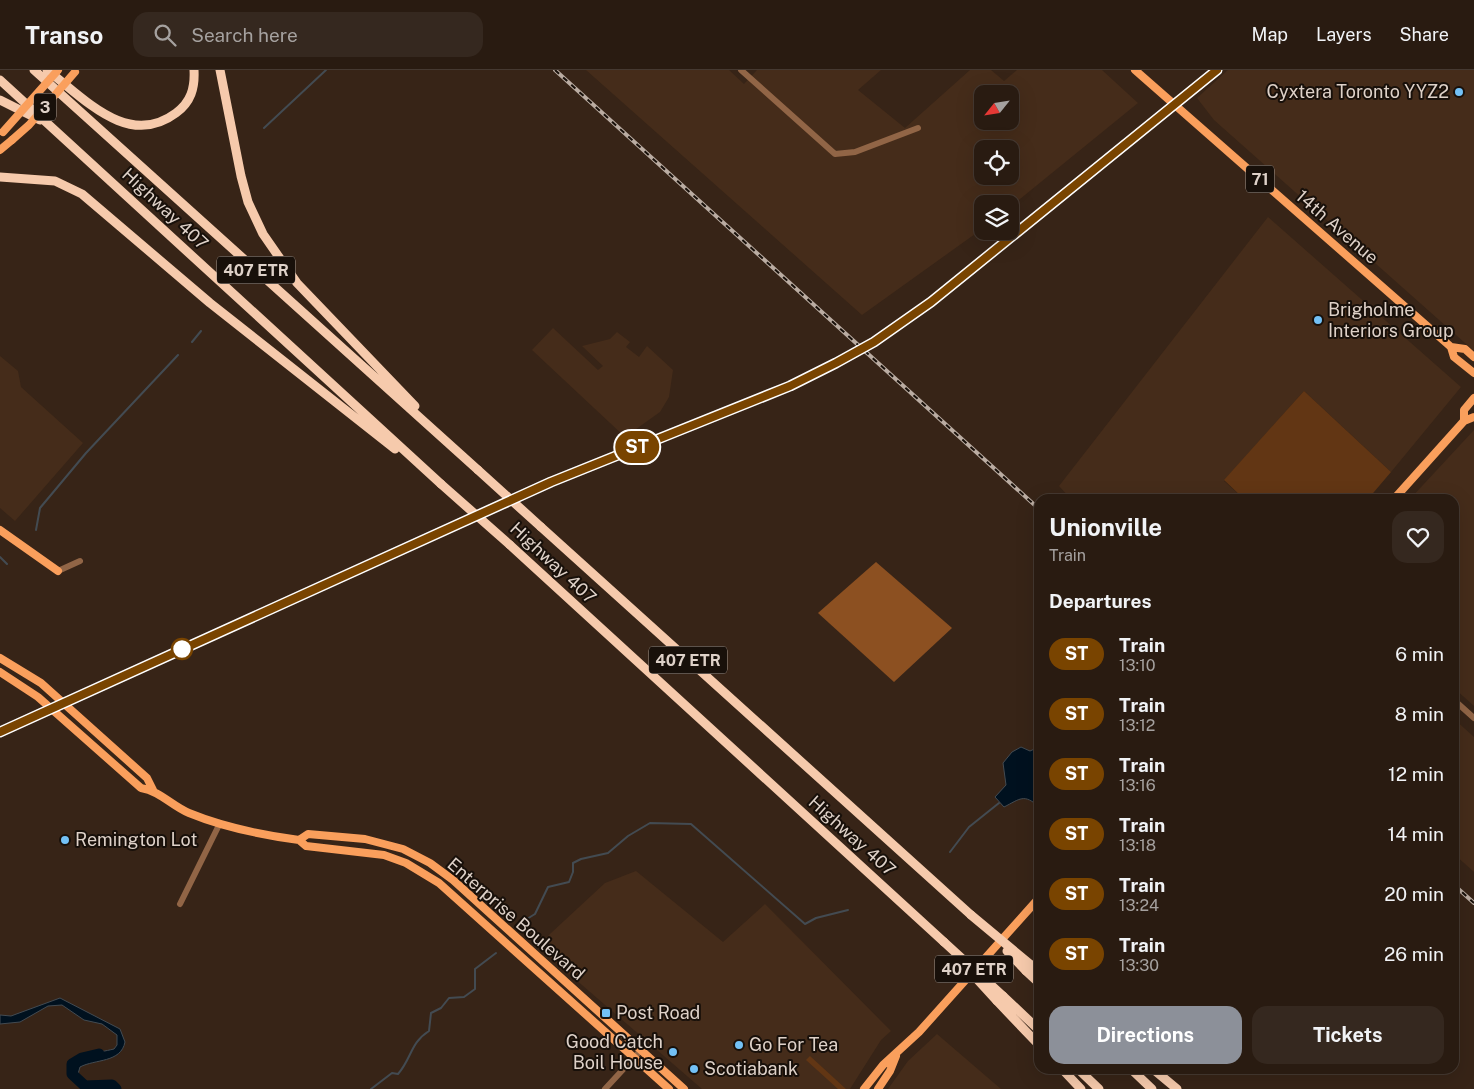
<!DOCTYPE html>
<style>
body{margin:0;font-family:"Public Sans",sans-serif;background:#35281f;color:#f1f3f6;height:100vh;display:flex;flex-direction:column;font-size:19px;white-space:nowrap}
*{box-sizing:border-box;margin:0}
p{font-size:16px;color:#a5a19f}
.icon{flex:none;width:28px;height:28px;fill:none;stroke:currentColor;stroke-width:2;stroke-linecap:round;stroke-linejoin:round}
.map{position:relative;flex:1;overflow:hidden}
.sheet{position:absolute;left:1034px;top:424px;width:425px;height:580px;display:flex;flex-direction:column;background:#291b11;border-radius:15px;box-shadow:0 5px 20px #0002,0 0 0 1px #453931}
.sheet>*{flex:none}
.badge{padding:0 10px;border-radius:16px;font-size:18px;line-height:32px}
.needle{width:32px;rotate:240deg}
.fabs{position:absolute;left:974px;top:15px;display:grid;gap:10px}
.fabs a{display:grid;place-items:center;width:45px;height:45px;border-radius:10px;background:#291b11;box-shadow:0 5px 20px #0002,0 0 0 1px #453931;font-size:25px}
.map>.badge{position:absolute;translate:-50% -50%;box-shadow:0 0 0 2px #fff}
h2{padding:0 15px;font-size:19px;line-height:45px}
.round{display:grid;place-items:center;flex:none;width:52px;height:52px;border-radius:15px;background:#35281f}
.head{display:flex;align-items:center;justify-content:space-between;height:85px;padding:0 15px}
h1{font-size:24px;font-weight:700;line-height:38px}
.cta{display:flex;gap:10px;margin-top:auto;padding:10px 15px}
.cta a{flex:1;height:58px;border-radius:15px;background:#8c9099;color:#fff;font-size:20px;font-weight:700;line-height:58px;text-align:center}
.cta a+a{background:#35281f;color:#f1f3f6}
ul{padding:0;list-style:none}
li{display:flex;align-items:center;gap:15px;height:60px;padding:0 15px}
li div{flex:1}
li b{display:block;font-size:19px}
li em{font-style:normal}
li .badge{min-width:55px;font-weight:700;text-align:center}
header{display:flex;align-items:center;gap:30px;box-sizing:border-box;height:70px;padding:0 25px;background:#291b11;border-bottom:1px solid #453931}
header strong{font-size:24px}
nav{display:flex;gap:28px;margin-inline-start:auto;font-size:18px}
.search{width:350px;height:45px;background:#35281f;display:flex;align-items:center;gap:12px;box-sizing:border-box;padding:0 18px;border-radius:15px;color:#a5a19f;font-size:19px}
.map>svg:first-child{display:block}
.built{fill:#452c1a;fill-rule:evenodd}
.green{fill:#623614}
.forest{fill:#8c5021}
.water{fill:#00111f;stroke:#434b52}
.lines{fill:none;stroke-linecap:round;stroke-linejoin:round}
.stream{stroke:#434b52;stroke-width:2}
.river{stroke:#00111f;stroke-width:11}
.minor{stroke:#916546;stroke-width:6}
.major{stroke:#fa9f5c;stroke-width:8}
.highway{stroke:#f6caac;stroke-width:9}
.rail-casing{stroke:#baaca2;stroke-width:4}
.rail{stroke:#18100a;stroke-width:2;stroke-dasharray:5.5;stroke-linecap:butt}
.major-bridge{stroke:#fa9f5c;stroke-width:8}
.highway-bridge{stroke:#f6caac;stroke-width:9}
.line-casing{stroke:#fff;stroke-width:11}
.line{stroke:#794400;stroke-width:8}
.poi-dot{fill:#73c1f6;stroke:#18100a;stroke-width:2}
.stop-dot{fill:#fff;stroke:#794400;stroke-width:2.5}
.labels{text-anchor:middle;stroke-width:4;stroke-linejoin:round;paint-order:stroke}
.shield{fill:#18100a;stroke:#a3978f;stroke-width:1}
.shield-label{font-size:16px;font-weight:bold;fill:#ded1c8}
.poi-label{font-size:18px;fill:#ded1c8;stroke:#18100a;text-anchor:start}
.street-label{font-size:18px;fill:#ded1c8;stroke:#18100a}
</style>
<header>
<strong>Transo</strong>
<div class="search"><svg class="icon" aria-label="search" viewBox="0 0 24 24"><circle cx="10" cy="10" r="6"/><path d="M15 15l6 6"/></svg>Search here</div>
<nav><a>Map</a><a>Layers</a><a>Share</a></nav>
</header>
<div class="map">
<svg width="1474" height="1019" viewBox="0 0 1474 1019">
<rect width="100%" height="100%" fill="#372417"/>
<path class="built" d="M586 0H729L744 14 757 0H881L858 20 905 58 970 0H991L1004 11 1017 0H1102L1138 33 1010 137V134H982V159L862 245ZM982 24H1010V51H982ZM982 79H1010V106H982Z
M1228 0H1474V281L1214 50 1197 28Z
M1268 147 1461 317 1391 402 1304 321 1224 411 1244 429H1071L1059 416Z
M553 258 598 300 603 296 582 276 610 269 617 262 630 272 626 277 639 287 647 276 673 300 669 327 660 342 625 367 532 280Z
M0 286 18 301 21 317 83 373 15 451 0 438Z
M1474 360V636L1454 618V429H1410Z
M1454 649 1474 667V802L1454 784Z
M636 801 723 872 765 834 891 961 881 970 850 1019H702L537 876 605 813Z
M937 964 1001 1019H888L908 991Z"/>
<path class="green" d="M1304 321 1391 402 1368 429H1244L1224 410Z
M810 986 846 1019H838L806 990Z"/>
<path class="forest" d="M876 492 952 558 894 612 818 543Z"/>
<path class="water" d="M1021 677 1030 681 1039 677V737C1024 723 1020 729 1004 737L995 727 1006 715 1003 693 1012 682Z
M60 928 120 959 125 972C121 993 95 989 80 997L78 1004 84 1012 107 1019 79 1017 71 1009 70 1000C78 984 97 983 114 979L117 975V965L102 954 84 950 62 935 48 936 20 952 0 954V945L11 946Z"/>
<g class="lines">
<path class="stream" d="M264 58 326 0
M192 272 201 261
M36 460 40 438 86 383 178 285
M0 487 7 494
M950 782 969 757 999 733
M522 852 535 844 548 817 569 812 573 802V793L581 789 608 783 628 766 650 753 691 754 805 854 816 848 848 840
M371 1019 392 1003 398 1004C412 988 410 973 429 961L431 943 441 938 449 928 464 927 475 919V899L496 883"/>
<path class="river" d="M99 984 82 988 72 994V1004L85 1016 112 1015 116 1019"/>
<path class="minor" d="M741 0 835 84 855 82 918 58
M58 501 80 491
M1454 630 1474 648
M180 834 220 753
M605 1019 641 980"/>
<path class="major" d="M1135 0 1451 277 1465 279 1474 287
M0 80 12 70
M1451 277 1454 287 1474 303
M1464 351 1474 347
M1394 429 1464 351V340L1474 328
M0 460 58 501
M0 588 41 613 147 708 153 720
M0 602 38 627 141 718C160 721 172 736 189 743 223 757 262 765 299 770L306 776 384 785 406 793 439 813 669 1019
M299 770 308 764 365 769 403 779 430 793 453 810 684 1019
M864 1019 883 995 919 962 1039 828
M878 1019 890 1001 896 986"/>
<path class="highway" d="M34 0 478 400
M47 0C84 28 128 79 176 43 191 32 195 18 194 0
M220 0 241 106 248 132 263 164 297 213 415 336
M0 10 441 414
M0 30 40 50
M0 107 55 111 82 124 210 233 395 379
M541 457 971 845
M510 475 944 872
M1031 895 1039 902
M1026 901 1039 913
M1003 926 1039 960
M997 931 1039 975
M1062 999 1081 1019
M1078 999 1099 1019
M1131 999 1152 1019
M1153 999 1177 1019"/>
<g class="rail-casing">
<path id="rail" d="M555 0 1039 439
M1187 25 1217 0
M0 662 551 412 790 316 836 293 874 272 931 232 1166 43
M1454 815 1474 833"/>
</g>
<use href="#rail" class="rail"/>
<path class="major-bridge" d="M3 62 58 0
M12 70 29 55 75 2"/>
<path class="highway-bridge" d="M478 400 541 457
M441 414 510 475
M971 845 1031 895
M944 872 1003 926
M1007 881 1026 901
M976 908 997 931"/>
</g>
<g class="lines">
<g class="line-casing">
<path id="line" d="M0 662 551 412 790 316 836 293 874 272 931 232 1217 0"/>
</g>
<use href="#line" class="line"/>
</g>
<g class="poi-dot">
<circle cx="1459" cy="22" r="5"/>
<circle cx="1318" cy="250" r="5"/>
<circle cx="65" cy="770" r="5"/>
<rect x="601" y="938" width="10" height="10" rx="2.5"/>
<circle cx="739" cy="975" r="5"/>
<circle cx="673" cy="982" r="5"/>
<circle cx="694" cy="999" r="5"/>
</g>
<circle class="stop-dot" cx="182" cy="579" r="10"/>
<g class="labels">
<g class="shield">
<rect x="34" y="23.5" width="22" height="27" rx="4"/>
<rect x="1246" y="95.5" width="28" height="27" rx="4"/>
<rect x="217" y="186.5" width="78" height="27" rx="4"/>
<rect x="649" y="576.5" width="78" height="27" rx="4"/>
<rect x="935" y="885.5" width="78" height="27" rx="4"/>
</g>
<g class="shield-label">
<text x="45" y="43">3</text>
<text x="1260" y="115">71</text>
<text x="256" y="206">407 ETR</text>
<text x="688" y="596">407 ETR</text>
<text x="974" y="905">407 ETR</text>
</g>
<g class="poi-label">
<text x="1449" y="28" text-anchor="end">Cyxtera Toronto YYZ2</text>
<text x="1328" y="246">Brigholme<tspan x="1328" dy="21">Interiors Group</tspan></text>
<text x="75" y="776">Remington Lot</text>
<text x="616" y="949">Post Road</text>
<text x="663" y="978" text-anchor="end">Good Catch<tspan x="663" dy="21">Boil House</tspan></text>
<text x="749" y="981">Go For Tea</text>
<text x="704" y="1005">Scotiabank</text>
</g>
<g class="street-label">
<text transform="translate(165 139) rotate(43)" y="6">Highway 407</text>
<text transform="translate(1337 157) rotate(41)" y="6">14th Avenue</text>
<text transform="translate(553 493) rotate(43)" y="6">Highway 407</text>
<text transform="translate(852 766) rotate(42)" y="6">Highway 407</text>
<text transform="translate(516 849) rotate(41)" y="6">Enterprise Boulevard</text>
</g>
</g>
</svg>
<div class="fabs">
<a><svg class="needle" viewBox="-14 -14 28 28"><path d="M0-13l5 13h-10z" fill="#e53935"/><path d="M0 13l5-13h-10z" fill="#a5a19f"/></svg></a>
<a><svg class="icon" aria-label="locate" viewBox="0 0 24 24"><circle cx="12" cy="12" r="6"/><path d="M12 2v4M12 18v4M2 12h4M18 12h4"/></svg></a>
<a><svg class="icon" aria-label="layers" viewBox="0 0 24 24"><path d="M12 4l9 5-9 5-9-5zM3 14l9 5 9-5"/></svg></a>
</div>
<b class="badge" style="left:637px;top:377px;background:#794400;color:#fff">ST</b>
<section class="sheet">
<div class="head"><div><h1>Unionville</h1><p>Train</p></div><a class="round"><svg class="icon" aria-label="heart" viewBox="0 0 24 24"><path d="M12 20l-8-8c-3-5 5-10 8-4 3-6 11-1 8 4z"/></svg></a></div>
<h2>Departures</h2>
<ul>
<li><span class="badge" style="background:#794400;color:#fff">ST</span><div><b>Train</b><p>13:10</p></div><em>6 min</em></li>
<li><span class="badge" style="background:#794400;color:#fff">ST</span><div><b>Train</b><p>13:12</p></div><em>8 min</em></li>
<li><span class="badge" style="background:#794400;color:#fff">ST</span><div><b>Train</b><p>13:16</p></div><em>12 min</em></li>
<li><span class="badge" style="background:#794400;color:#fff">ST</span><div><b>Train</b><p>13:18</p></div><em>14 min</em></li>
<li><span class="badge" style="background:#794400;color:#fff">ST</span><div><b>Train</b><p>13:24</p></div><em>20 min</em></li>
<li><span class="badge" style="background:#794400;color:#fff">ST</span><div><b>Train</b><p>13:30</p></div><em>26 min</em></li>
</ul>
<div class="cta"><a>Directions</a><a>Tickets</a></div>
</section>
</div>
